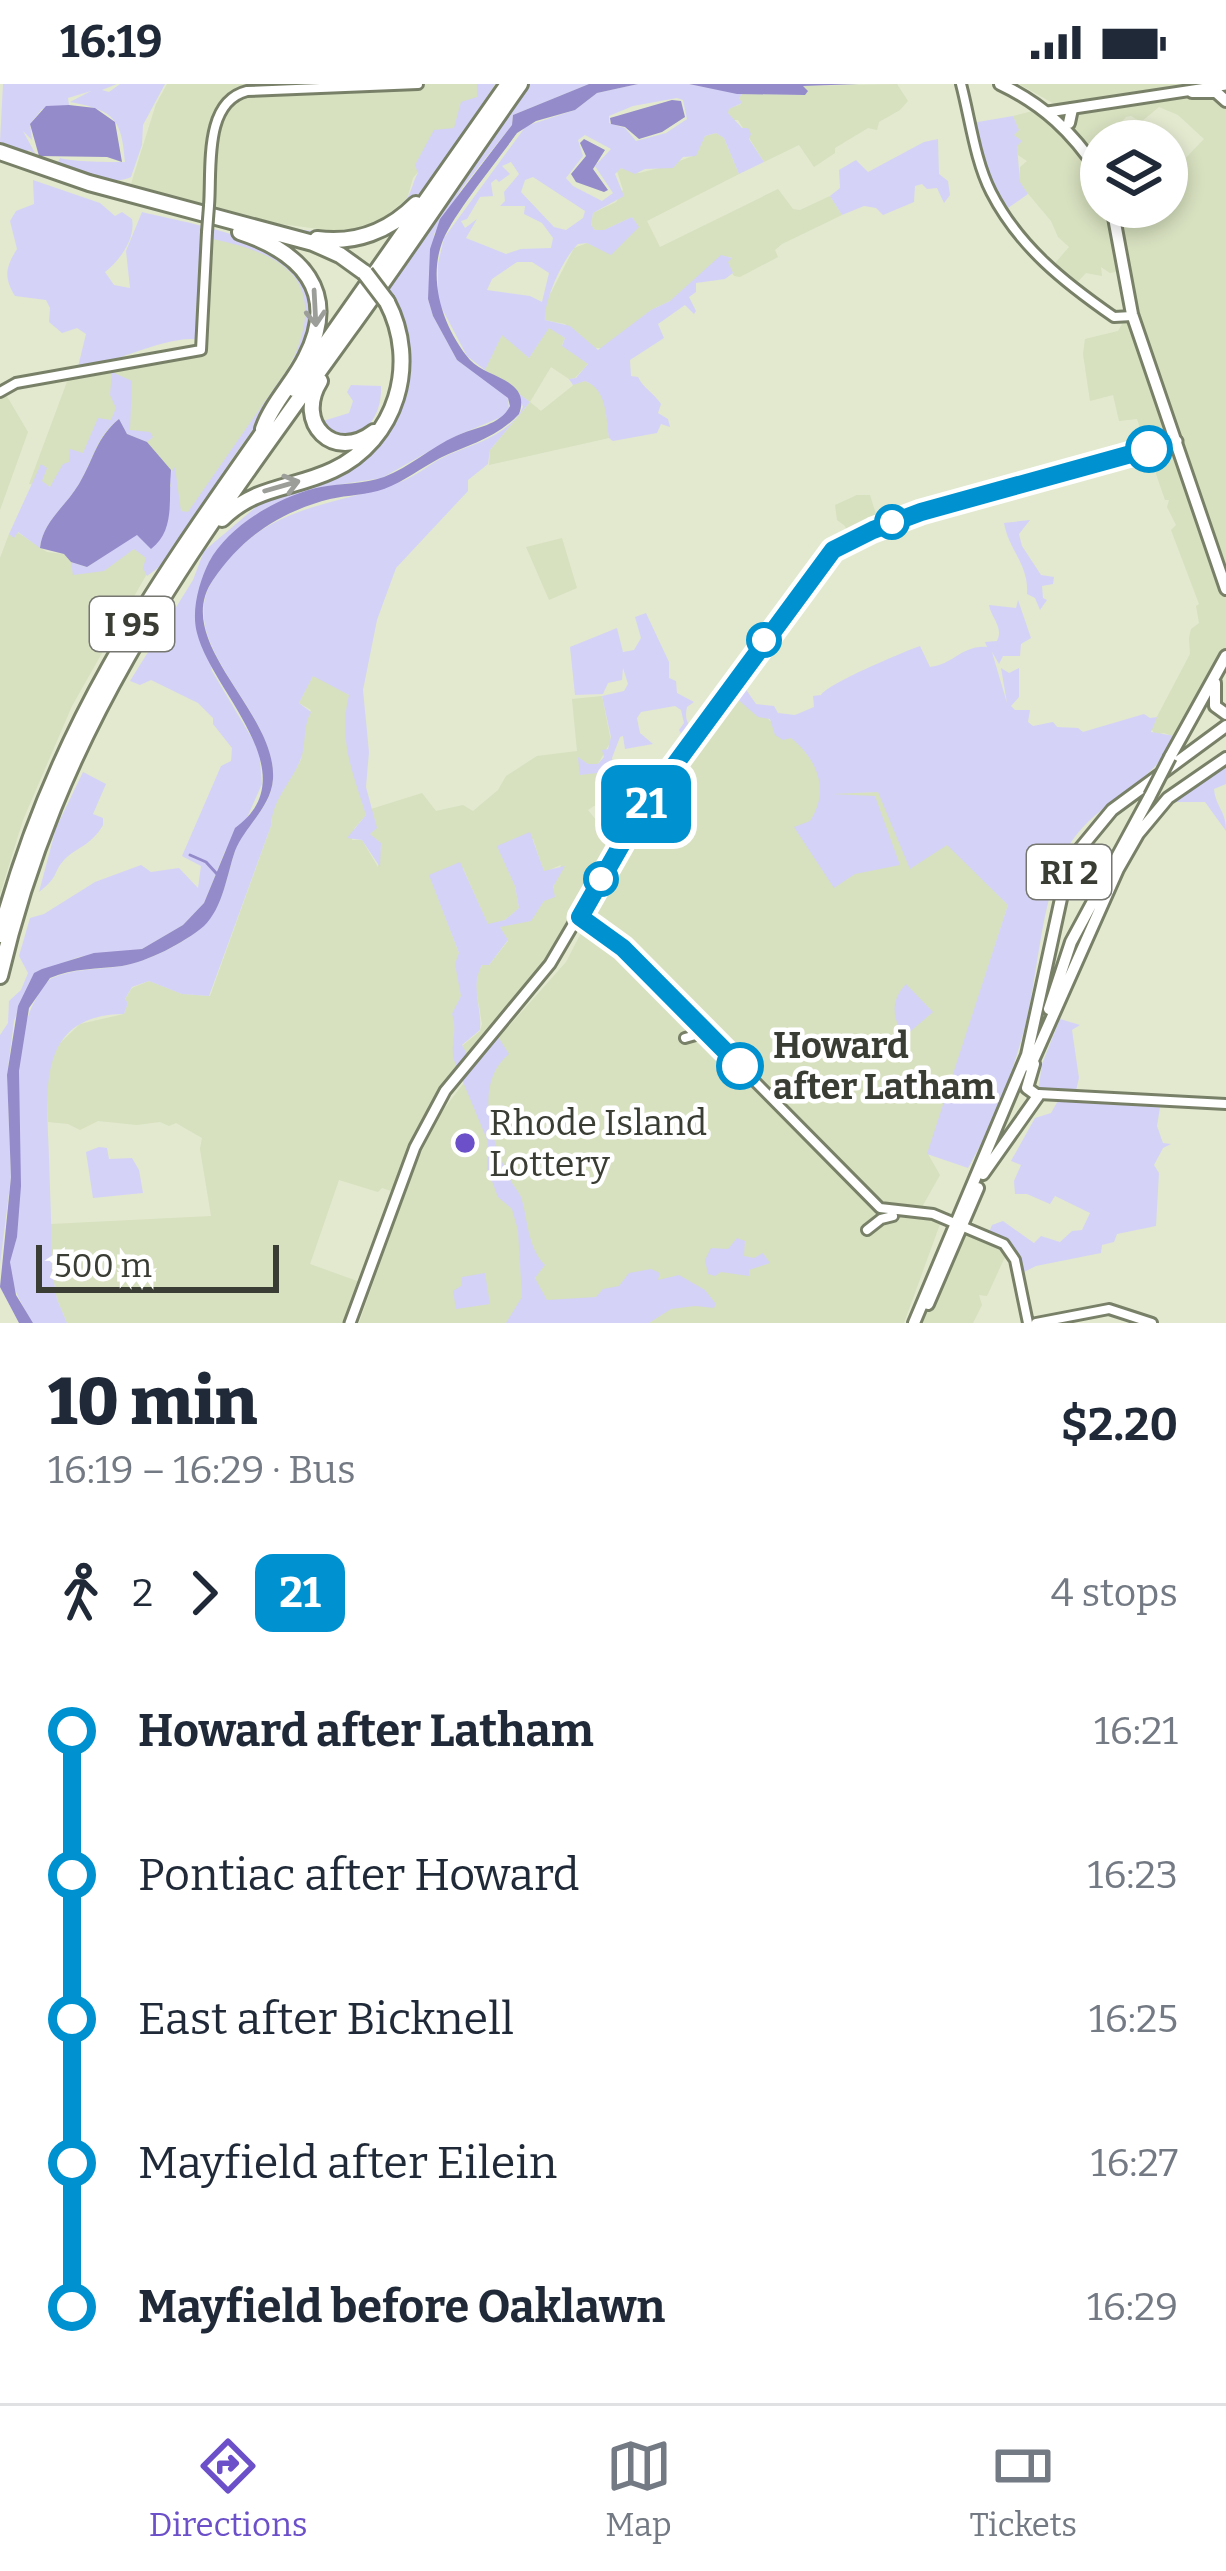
<!DOCTYPE html>
<meta charset="utf-8">
<style>
body{margin:0;font-family:Bitter,serif;background:#f6f6f7;color:#1f2937;height:100vh;display:flex;flex-direction:column;font-size:45px;white-space:nowrap}
*{box-sizing:border-box;margin:0}
p{font-size:39px;color:#747a83}
.icon{flex:none;width:66px;height:66px;fill:none;stroke:currentColor;stroke-width:2;stroke-linecap:round;stroke-linejoin:round}
.map{position:relative;height:1239px;overflow:hidden}
.panel{display:flex;flex-direction:column;background:#fff;flex:1}
.panel>*{flex:none}
.badge{padding:0 24px;border-radius:18px;font-size:42px;line-height:78px}
.controls{position:absolute;left:1080px;top:36px;display:grid;gap:24px}
.controls a{display:grid;place-items:center;width:108px;height:108px;border-radius:50%;background:#fff;box-shadow:0 6px 18px #0003;font-size:60px}
.scale{position:absolute;left:36px;bottom:30px;width:243px;box-sizing:border-box;padding-left:12px;border:6px solid #3a3d33;border-top:0;font-size:33px;line-height:42px;white-space:nowrap;color:#3a3d33;-webkit-text-stroke:9px #fff;paint-order:stroke}
.map>.badge{position:absolute;translate:-50% -50%;box-shadow:0 0 0 6px #fff}
.legs{display:flex;align-items:center;gap:18px;height:132px;padding:0 48px;font-size:39px}
.legs p{margin-inline-start:auto}
.headline{display:flex;align-items:center;justify-content:space-between;height:204px;padding:0 48px}
h1{font-size:66px;font-weight:800;line-height:90px}
ul{padding:0 48px;list-style:none}
li{display:flex;align-items:center;gap:42px;height:144px;font-size:45px}
li i{display:grid;place-items:center;width:18px;height:100%;margin:0 15px;background:currentColor}
li i::after{content:'';width:30px;height:30px;margin:-15px;border:9px solid;border-radius:50%;background:#fff}
li p{margin-inline-start:auto}
li:first-child i{background:linear-gradient(#0000 50%,currentColor 0)}
li:last-child i{background:linear-gradient(currentColor 50%,#0000 0)}
.status{display:flex;justify-content:space-between;align-items:center;height:84px;padding:0 60px;background:#fff;direction:ltr}
.status svg{height:33px;fill:currentColor}
.tabs{display:flex;justify-content:space-around;align-items:center;height:168px;border-top:3px solid #e0e1e3;background:#fff;font-size:33px;color:#747a83}
.tabs a{display:grid;justify-items:center;gap:6px}
.tabs .on{color:#6b50c9}
.map>svg:first-child{display:block}
.built{fill:#d7e0bf;fill-rule:evenodd}
.green{fill:#d5d2f7;fill-rule:evenodd}
.water{fill:#938bca}
.lines{fill:none;stroke-linecap:round;stroke-linejoin:round}
.stream{stroke:#938bca;stroke-width:3}
.tertiary-casing{stroke:#798068;stroke-width:14}
.secondary-casing{stroke:#798068;stroke-width:15}
.primary-casing{stroke:#798068;stroke-width:16}
.motorway-casing{stroke:#798068;stroke-width:20}
.tertiary{stroke:#fff;stroke-width:8}
.secondary{stroke:#fff;stroke-width:9}
.primary{stroke:#fff;stroke-width:10}
.motorway{stroke:#fff;stroke-width:14}
.tertiary-bridge-casing{stroke:#798068;stroke-width:14;stroke-linecap:butt}
.primary-bridge-casing{stroke:#798068;stroke-width:16;stroke-linecap:butt}
.motorway-bridge-casing{stroke:#798068;stroke-width:20;stroke-linecap:butt}
.tertiary-bridge{stroke:#fff;stroke-width:8}
.primary-bridge{stroke:#fff;stroke-width:10}
.motorway-bridge{stroke:#fff;stroke-width:14}
.oneway{stroke:#9c9e99}
.line-1-casing{stroke:#fff;stroke-width:27}
.line-1{stroke:#0092d0;stroke-width:18}
.stop-1-dot{fill:#fff;stroke:#0092d0;stroke-width:6}
.poi-dot{fill:#6b50c9;stroke:#fff;stroke-width:4.5}
.labels{text-anchor:middle;stroke-width:9;stroke-linejoin:round;paint-order:stroke}
.shield{fill:#fff;stroke:#757770;stroke-width:3}
.shield-label{font-size:33px;font-weight:bold;fill:#3a3d33}
.stop-label{font-size:36px;font-weight:bold;fill:#3a3d33;stroke:#fff;text-anchor:start}
.poi-label{font-size:36px;fill:#3a3d33;stroke:#fff;text-anchor:start}
</style>
<div class="status"><b>16:19</b><svg viewBox="0 0 49 12"><path d="M0 12V9h3v3zM5 12V6h3v6zM10 12V3h3v9zM15 12V0h3v12zM26 1h20v11H26zM47 4h2v5h-2z"/></svg></div>
<div class="map">
<svg width="1226" height="1239" viewBox="0 0 1226 1239">
<rect width="100%" height="100%" fill="#e2e9cf"/>
<path class="built" d="M167 0H493L413 94 407 115 379 137 341 148 259 137 130 103 156 20Z
M897 0 908 17 900 26 879 38 877 46 868 44 835 64V69L814 83 799 61 764 78 738 36H733L728 29V25L741 20 739 14 742 10 805 11 803 2Z
M1019 0H1223L1226 9V569L1181 655 1164 649 1155 651 1151 644 1190 570 1189 554 1191 545 1199 539 1196 522 1199 520 1171 446 1176 441 1167 423 1169 416H1165L1137 335 1119 337 1113 311 1090 317 1083 270 1085 255 1118 247 1122 240 1116 234 1132 231 1121 187 1110 189 1101 183 1102 192 1086 189 1072 204 1049 186 1069 163 1058 153 1051 137 1019 99 1020 83 1027 77 1018 71 1013 51 1018 45 1013 32 1056 21ZM1159 23 1178 31 1204 55 1175 85V95L1167 102V123H1101V83L1092 70 1126 33 1131 32 1141 38Z
M716 49 724 54 739 90 647 137 660 163 778 105 793 125 800 126 830 112 842 131 782 160 775 166 778 173 740 193 734 192 727 178 732 173 720 174 670 217 651 226 604 264H594L565 240 545 236V220L574 164 587 159 611 170 638 143 632 133 604 146H595L591 141 593 129 616 118 623 106 617 87 621 84 639 89 667 82 695 71 705 52Z
M214 149 252 157 299 193 308 224 304 254 285 289 188 429 181 428 171 386 140 355 76 406 29 400 68 295 205 268Z
M549 243 565 254 562 261 588 280 575 294 569 295 551 283 530 318 485 286 486 277 502 250 529 274Z
M585 297 598 303 605 317 609 354 489 381 490 366 530 318 541 327 576 299Z
M5 309 28 348 0 426V312Z
M857 411H870L880 443 850 456 845 442 837 436 835 421Z
M17 448 47 468 64 470 123 460 157 472 72 622 23 736 0 810V474L9 450 14 453Z
M562 454 577 504 549 516 526 463Z
M313 591 349 611 347 662 366 731 354 745 352 756H362L378 783 381 762 370 750 375 738 371 725 422 709 436 727 463 721 473 727 498 706 506 692 537 672 577 667 572 615 602 612 611 657 598 680 588 681 580 675 588 689 609 686 618 695 614 699 616 722H594L588 726 618 763 559 863 470 977 462 962 480 947 482 940 476 905 478 887 483 880 489 881 508 857 500 845 501 840 530 837 553 804 561 781 544 788 533 755 498 763 515 802 519 824 505 836 488 841 463 784 432 798 459 869 461 912 453 930 457 950 453 961 461 987 427 1037 397 1109 382 1104 378 1108 339 1096 310 1180 360 1198 346 1239H67L57 1215 52 1187 51 1140 211 1132 200 1065 202 1054 176 1039 169 1042 160 1038 137 1041 98 1037 80 1046 68 1040 48 1038 46 993 50 979 58 961 80 940 124 930 128 919 125 915 132 904 149 897 182 910 210 912 271 742 272 725 301 676 305 641 311 626 299 619Z
M733 606 801 662 835 709 879 708 910 784 947 760 1008 821 928 1070 940 1091 922 1123 940 1140 904 1239H359L414 1084 438 1033 493 960 566 878 633 748Z
M955 1136 1000 1157 1011 1169 1004 1175 987 1212 979 1211 982 1221 973 1239H914Z"/>
<path class="green" d="M3 0H117L102 6 109 8 120 0H165L143 41 142 61 131 93C111 103 78 88 57 80L60 74C72 78 112 78 125 78 122 33 112 26 70 18L91 7 68 14 69 21 42 25 30 40 32 56 23 47 36 71 29 66 22 71 23 67 0 58Z
M477 0H495C473 35 419 123 384 142 355 158 312 157 284 143 325 151 381 151 407 114 412 107 413 97 418 89L415 81 434 46 454 44 461 18 477 13Z
M529 0H589L513 31 512 41 462 104 434 150 428 215 433 232 457 276 501 307 508 314 509 327 504 332 456 352 382 394 317 404 266 425 223 461 210 476 196 520 212 587 259 666 262 700 246 736 225 767 204 819 183 841 142 865 79 873 34 890 29 899 14 937 7 991 11 1093 0 1180V951L8 939 9 917 21 906 28 889 19 872 30 834 44 830 95 798 141 781 151 788 179 784 198 804 201 782 182 772 221 682 231 677 232 664 213 640V634L198 619 151 596 140 601 130 597 193 496 204 467 262 418 363 369 403 296 382 211Z
M638 0H689L742 10 739 14 742 19 729 25 728 29 742 44H748L751 50 749 55 764 78 739 90 724 54 716 49 705 52 696 72 683 73 673 84 645 85 635 90 621 84 615 90 624 112 593 129 591 141 595 146H604L632 133 639 143 611 171 587 159 578 160C563 174 544 216 545 236L570 242 598 266 651 226 670 217 721 171 732 174 728 178 733 189 725 195 696 199V208L689 213 696 227 694 230 685 221 658 240 664 254 630 276 631 292 638 293C643 304 654 309 661 320L658 329 668 335 670 343 661 340 657 349 613 357 609 354C606 333 607 305 585 297L573 301 569 295 576 294 588 280 562 262 565 254 549 244 529 274 502 251 485 286 467 272 438 217V180L444 154 526 42 575 26 597 9ZM677 14 683 16 687 35 666 49 636 57 625 44 609 39V32L633 22ZM585 51 611 65 595 82 613 109 602 117 573 102 566 94 583 72 578 56ZM511 78 519 90 504 108 505 117 500 122H525L524 130 542 139 553 154 551 164 521 165 506 170 466 154 477 135 465 144 461 137 467 135 480 113 493 112 491 99 496 95 499 98 510 90 502 82ZM533 93 585 127 583 134 566 146 554 143 521 108 525 96ZM517 178H532L549 189 542 218 530 212 487 206 492 195Z
M1013 32 1019 46 1014 51 1022 57 1017 62 1020 98 1028 110 1008 124 994 106 972 39Z
M938 55 939 90 948 97 950 111 944 119 937 104 927 105 922 100 915 102 914 118 883 131 876 124 864 122 842 131 830 112 840 104 839 86 856 76 868 88 924 58Z
M33 96 100 119 115 132 122 128 132 135C136 156 118 178 105 188L114 201 130 204 126 167 142 128C206 144 348 161 308 261 294 297 254 342 232 375 207 413 185 468 147 492L143 484 146 474 134 465 104 487 73 491 71 478 87 483 132 453 171 402 169 392 175 383 181 427 188 428 291 280C330 196 285 169 207 154L199 256C173 249 107 281 77 287L86 250 77 244 62 249 49 238 50 224 46 216 15 212C4 194 5 184 17 165L10 137 16 127 34 120Z
M112 288 132 297 130 346 150 348 153 353 147 358 127 350 119 335C95 353 94 375 79 400 66 422 43 437 40 464L18 448 14 454 9 450 41 380 47 384 42 397 50 403 63 380 69 378 70 365 83 369 98 334 111 336 116 324 110 311Z
M351 301 381 302C382 325 372 347 348 353L325 343 323 337 349 329 353 317 347 308Z
M518 309 530 318 490 366 488 380 468 396V407L396 484 377 536 363 606 369 668 366 703 377 744 370 750 381 759 380 783 362 756 347 754 366 731C353 689 338 656 349 611L313 592 299 619 311 628C302 644 307 661 300 677 290 700 272 717 271 742L209 912 182 910 149 897 132 903 125 915 128 919 124 930C35 931 47 1009 49 1073 50 1111 52 1149 52 1187L57 1215 67 1239H33C21 1220 10 1201 10 1178 10 1160 18 1141 19 1123 23 1054 0 949 50 895 73 884 98 886 122 882 148 877 184 860 203 842 223 824 227 791 235 767 243 743 271 725 273 696 277 626 172 560 213 496 263 420 324 425 400 398 417 392 432 378 448 371 474 360 510 351 523 323Z
M1030 436 1019 450 1022 462 1041 491 1054 493 1053 500 1042 502 1043 514 1047 516 1040 526 1035 514 1027 510C1029 480 1009 467 1004 439Z
M1018 516 1031 554 1021 560 1020 572H1003L999 580 992 568 1007 619 1001 584 1009 589 1019 584V613L1011 622 1015 626H1030L1028 638 1033 642 1053 638 1057 643 1078 644 1083 648 1144 630 1150 634 1157 633 1151 648 1175 652C1154 705 1087 718 1063 773 1039 829 1039 888 1024 946 1012 992 992 1042 968 1084L927 1070 1008 821 947 761 910 785 878 708 832 710 875 712 900 781 855 790 834 804 794 743 810 737C830 707 818 676 791 654L783 656 775 651 770 635 758 633 728 607 738 594 756 620 774 622 778 629 795 631 814 623 813 612 821 611C829 599 901 569 920 562L930 583C953 581 962 561 987 563L985 558 997 557C1004 543 991 534 989 521L1016 524Z
M646 529 669 578V594L676 597 677 609 694 618 687 623C684 636 688 641 697 650L688 661 679 646 684 639 681 626 675 622 641 628 637 634 640 649 653 660 625 665 623 652 620 653 612 674 614 687 580 691 578 673 588 680H598L604 673 602 666 608 665 611 653 602 612 624 607 628 600 623 584 622 596 608 599 603 610 575 611 570 563 617 544 623 568 634 566 641 554 635 533Z
M1226 680V700L1214 705C1216 724 1226 726 1226 747L1205 718H1172Z
M83 688 106 700 93 730 103 734V741C91 762 78 762 64 776 53 788 59 793 39 808L56 744Z
M530 748 544 787 565 782 553 803 555 813 544 817 531 837 500 843 508 856 489 881H482C470 903 482 922 480 946L462 961 470 975 495 948 509 970C473 999 491 1058 511 1097 512 1100 520 1109 521 1113 528 1134 527 1163 545 1181L535 1194 547 1216 596 1213 603 1205 619 1202 629 1189 651 1185 660 1189 658 1196 679 1191 705 1206 716 1220 714 1224 695 1222 671 1225 649 1239H506L522 1213 518 1146 512 1125 498 1113 487 1084 488 1058 454 976C450 959 458 948 452 930L461 912 455 880 459 869 429 791 460 778 488 840 505 836 519 824 515 802 497 762Z
M906 900 933 928 905 952C892 935 890 917 906 900Z
M1060 935 1080 941 1072 946 1079 994 1075 1011 1038 1008 1042 980Z
M1122 1014 1161 1017 1157 1042 1163 1059 1171 1060 1163 1064 1154 1081 1159 1089 1156 1142 1117 1150 1114 1158 1102 1161 1101 1169 1036 1182 1018 1191 1014 1173 988 1151 992 1141 1003 1137 1034 1159 1041 1152 1060 1158 1072 1147 1082 1146 1090 1129 1055 1112 1050 1120 1027 1110H1015L1014 1097 1021 1081 1011 1077 1035 1034 1051 1029 1059 1015 1121 1020Z
M99 1063 107 1064 109 1075 132 1074 139 1086 143 1109 93 1114 86 1068Z
M737 1154 745 1157 744 1172 754 1174 763 1169 770 1179 749 1186V1192L721 1188 715 1192 708 1190 705 1176 711 1164 728 1165Z
M485 1189 490 1220 456 1225 453 1207 461 1202 462 1193Z"/>
<path class="water" d="M589 0H638L597 9 575 26 536 37 517 49C498 76 455 128 443 156 427 196 443 244 470 276 486 294 532 295 519 330 497 354 468 361 440 374 421 384 405 397 384 405 367 411 348 411 330 415 280 428 242 453 213 496 170 558 277 627 273 695 271 724 244 743 235 767 227 790 223 824 204 842 184 859 147 878 122 882 98 885 73 884 50 894L29 924 19 987 21 1102 17 1153 10 1178 16 1211 33 1239H19L0 1203 11 1093 7 991 18 922 34 889 42 885 94 869 142 865 183 841 204 819 235 744C310 690 211 607 197 549 191 527 199 498 209 478 229 441 281 411 321 403 342 399 364 400 384 393 410 383 431 363 456 352 475 343 500 342 510 322L508 314 457 276 433 232 428 215 430 165 440 135 512 41 513 31Z
M689 0H859L803 2 808 7 805 11 737 10Z
M672 16 681 17 685 33 662 48 639 55 625 43 611 40 610 34Z
M69 21 95 24 115 38 122 78 107 73 39 72 30 40 46 22Z
M584 55 605 66 593 85 608 106 604 108 576 98 571 90 586 72 580 59Z
M119 335 127 350 147 358 171 386C168 414 176 446 151 465L137 451 87 483 71 478 64 470 40 464C43 437 66 422 79 400 94 375 96 354 119 335Z"/>
<g class="lines">
<path class="stream" d="M190 771 206 778 217 790"/>
<g class="tertiary-casing">
<path id="tertiary" d="M961 0C970 34 975 77 991 108 1019 163 1065 199 1114 233L1132 232
M209 122C212 85 203 18 247 7L418 0
M0 308 16 299 201 266 207 148
M580 833 623 864 880 1124 933 1130 1004 1160 1015 1176 1028 1239
M685 954 706 948
M1039 1010 1226 1020
M867 1146 881 1135 893 1132
M1036 1239 1109 1225 1152 1239"/>
</g>
<g class="secondary-casing">
<path id="secondary" d="M1048 28 1226 1
M350 1239 415 1063 445 1007 550 880 640 727 833 466 921 428 1177 357"/>
</g>
<g class="primary-casing">
<path id="primary" d="M1000 0C1044 21 1072 48 1099 88
M1192 8H1216L1226 17
M1069 39 1072 25
M1112 123 1132 230 1226 505
M1215 599V622L1226 630
M1170 673 1226 572
M1049 925 1071 858 1150 712
M1030 983 1118 785 1138 750 1168 714 1226 674
M983 1090 1038 1012 1027 1004 1034 980
M928 1220 978 1104
M914 1239 1027 971 1062 810 1079 766 1112 726 1226 642"/>
</g>
<g class="motorway-casing">
<path id="motorway" d="M0 68 89 99 313 159 340 171 365 189
M240 148C300 168 340 207 306 273 294 298 272 319 263 345
M317 155C355 160 389 147 416 120
M320 297C294 339 334 379 374 348
M294 305 508 0
M222 435C255 402 293 405 333 386 397 356 419 279 387 218
M0 851C54 647 148 512 267 343
M0 892C60 633 197 457 348 247 407 166 462 82 520 0"/>
</g>
<use href="#tertiary" class="tertiary"/>
<use href="#secondary" class="secondary"/>
<use href="#primary" class="primary"/>
<use href="#motorway" class="motorway"/>
<g class="tertiary-bridge-casing">
<path id="tertiary-bridge" d="M207 148 209 122"/>
</g>
<g class="primary-bridge-casing">
<path id="primary-bridge" d="M1150 712 1170 673"/>
</g>
<g class="motorway-bridge-casing">
<path id="motorway-bridge" d="M365 189 387 218"/>
</g>
<use href="#tertiary-bridge" class="tertiary-bridge"/>
<use href="#primary-bridge" class="primary-bridge"/>
<use href="#motorway-bridge" class="motorway-bridge"/>
</g>
<defs><path id="oneway-shaft" d="M-6 0H5M1.5-3L5.5 0L1.5 3" fill="none" stroke-width="1.6" stroke-linecap="round" stroke-linejoin="round" transform="scale(3)"/></defs>
<g class="oneway">
<use href="#oneway-shaft" transform="translate(315 224) rotate(87)"/>
<use href="#oneway-shaft" transform="translate(282 402) rotate(-16)"/>
</g>
<g class="lines">
<g class="line-1-casing">
<path id="line-1" d="M740 982 623 864 580 833 640 728 833 466 873 446 921 428 1149 365"/>
</g>
<use href="#line-1" class="line-1"/>
</g>
<g class="stop-1-dot">
<circle cx="1149" cy="365" r="21"/>
<circle cx="892" cy="438" r="15"/>
<circle cx="764" cy="556" r="15"/>
<circle cx="601" cy="795" r="15"/>
<circle cx="740" cy="982" r="21"/>
</g>
<circle class="poi-dot" cx="465" cy="1059" r="12"/>
<g class="labels">
<g class="shield">
<rect x="90" y="513" width="84" height="54" rx="9"/>
<rect x="1027" y="761" width="84" height="54" rx="9"/>
</g>
<g class="shield-label">
<text x="132" y="552">I 95</text>
<text x="1069" y="800">RI 2</text>
</g>
<g class="stop-label">
<text x="773" y="974">Howard<tspan x="773" dy="41">after Latham</tspan></text>
</g>
<g class="poi-label">
<text x="489" y="1051">Rhode Island<tspan x="489" dy="41">Lottery</tspan></text>
</g>
</g>
</svg>
<div class="controls">
<a><svg class="icon" aria-label="layers" viewBox="0 0 24 24"><path d="M12 4l9 5-9 5-9-5zM3 14l9 5 9-5"/></svg></a>
</div>
<div class="scale">500 m</div>
<b class="badge" style="left:646px;top:720px;background:#0092d0;color:#fff">21</b>
</div>
<section class="panel">
<div class="headline"><div><h1>10 min</h1><p>16:19 – 16:29 · Bus</p></div><b>$2.20</b></div>
<div class="legs"><svg class="icon" aria-label="walk" viewBox="0 0 24 24"><circle cx="13" cy="4" r="2"/><path d="M13 8l-2 6 4 7M11 14l-3 7M7 12l3-4h3l4 4"/></svg>2<svg class="icon" aria-label="forward" viewBox="0 0 24 24"><path d="M9 5l7 7-7 7"/></svg><b class="badge" style="background:#0092d0;color:#fff">21</b><p>4 stops</p></div>
<ul>
<li><i style="color:#0092d0"></i><b>Howard after Latham</b><p>16:21</p></li>
<li><i style="color:#0092d0"></i><span>Pontiac after Howard</span><p>16:23</p></li>
<li><i style="color:#0092d0"></i><span>East after Bicknell</span><p>16:25</p></li>
<li><i style="color:#0092d0"></i><span>Mayfield after Eilein</span><p>16:27</p></li>
<li><i style="color:#0092d0"></i><b>Mayfield before Oaklawn</b><p>16:29</p></li>
</ul>
</section>
<nav class="tabs">
<a class="on"><svg class="icon" aria-label="directions" viewBox="0 0 24 24"><path d="M12 3l9 9-9 9-9-9zM9 14v-3h6M13 9l2 2-2 2"/></svg>Directions</a>
<a><svg class="icon" aria-label="map" viewBox="0 0 24 24"><path d="M3 6l6-2 6 2 6-2v14l-6 2-6-2-6 2zM9 4v14M15 6v14"/></svg>Map</a>
<a><svg class="icon" aria-label="tickets" viewBox="0 0 24 24"><path d="M3 7h18v10H3zM15 7v10"/></svg>Tickets</a>
</nav>
